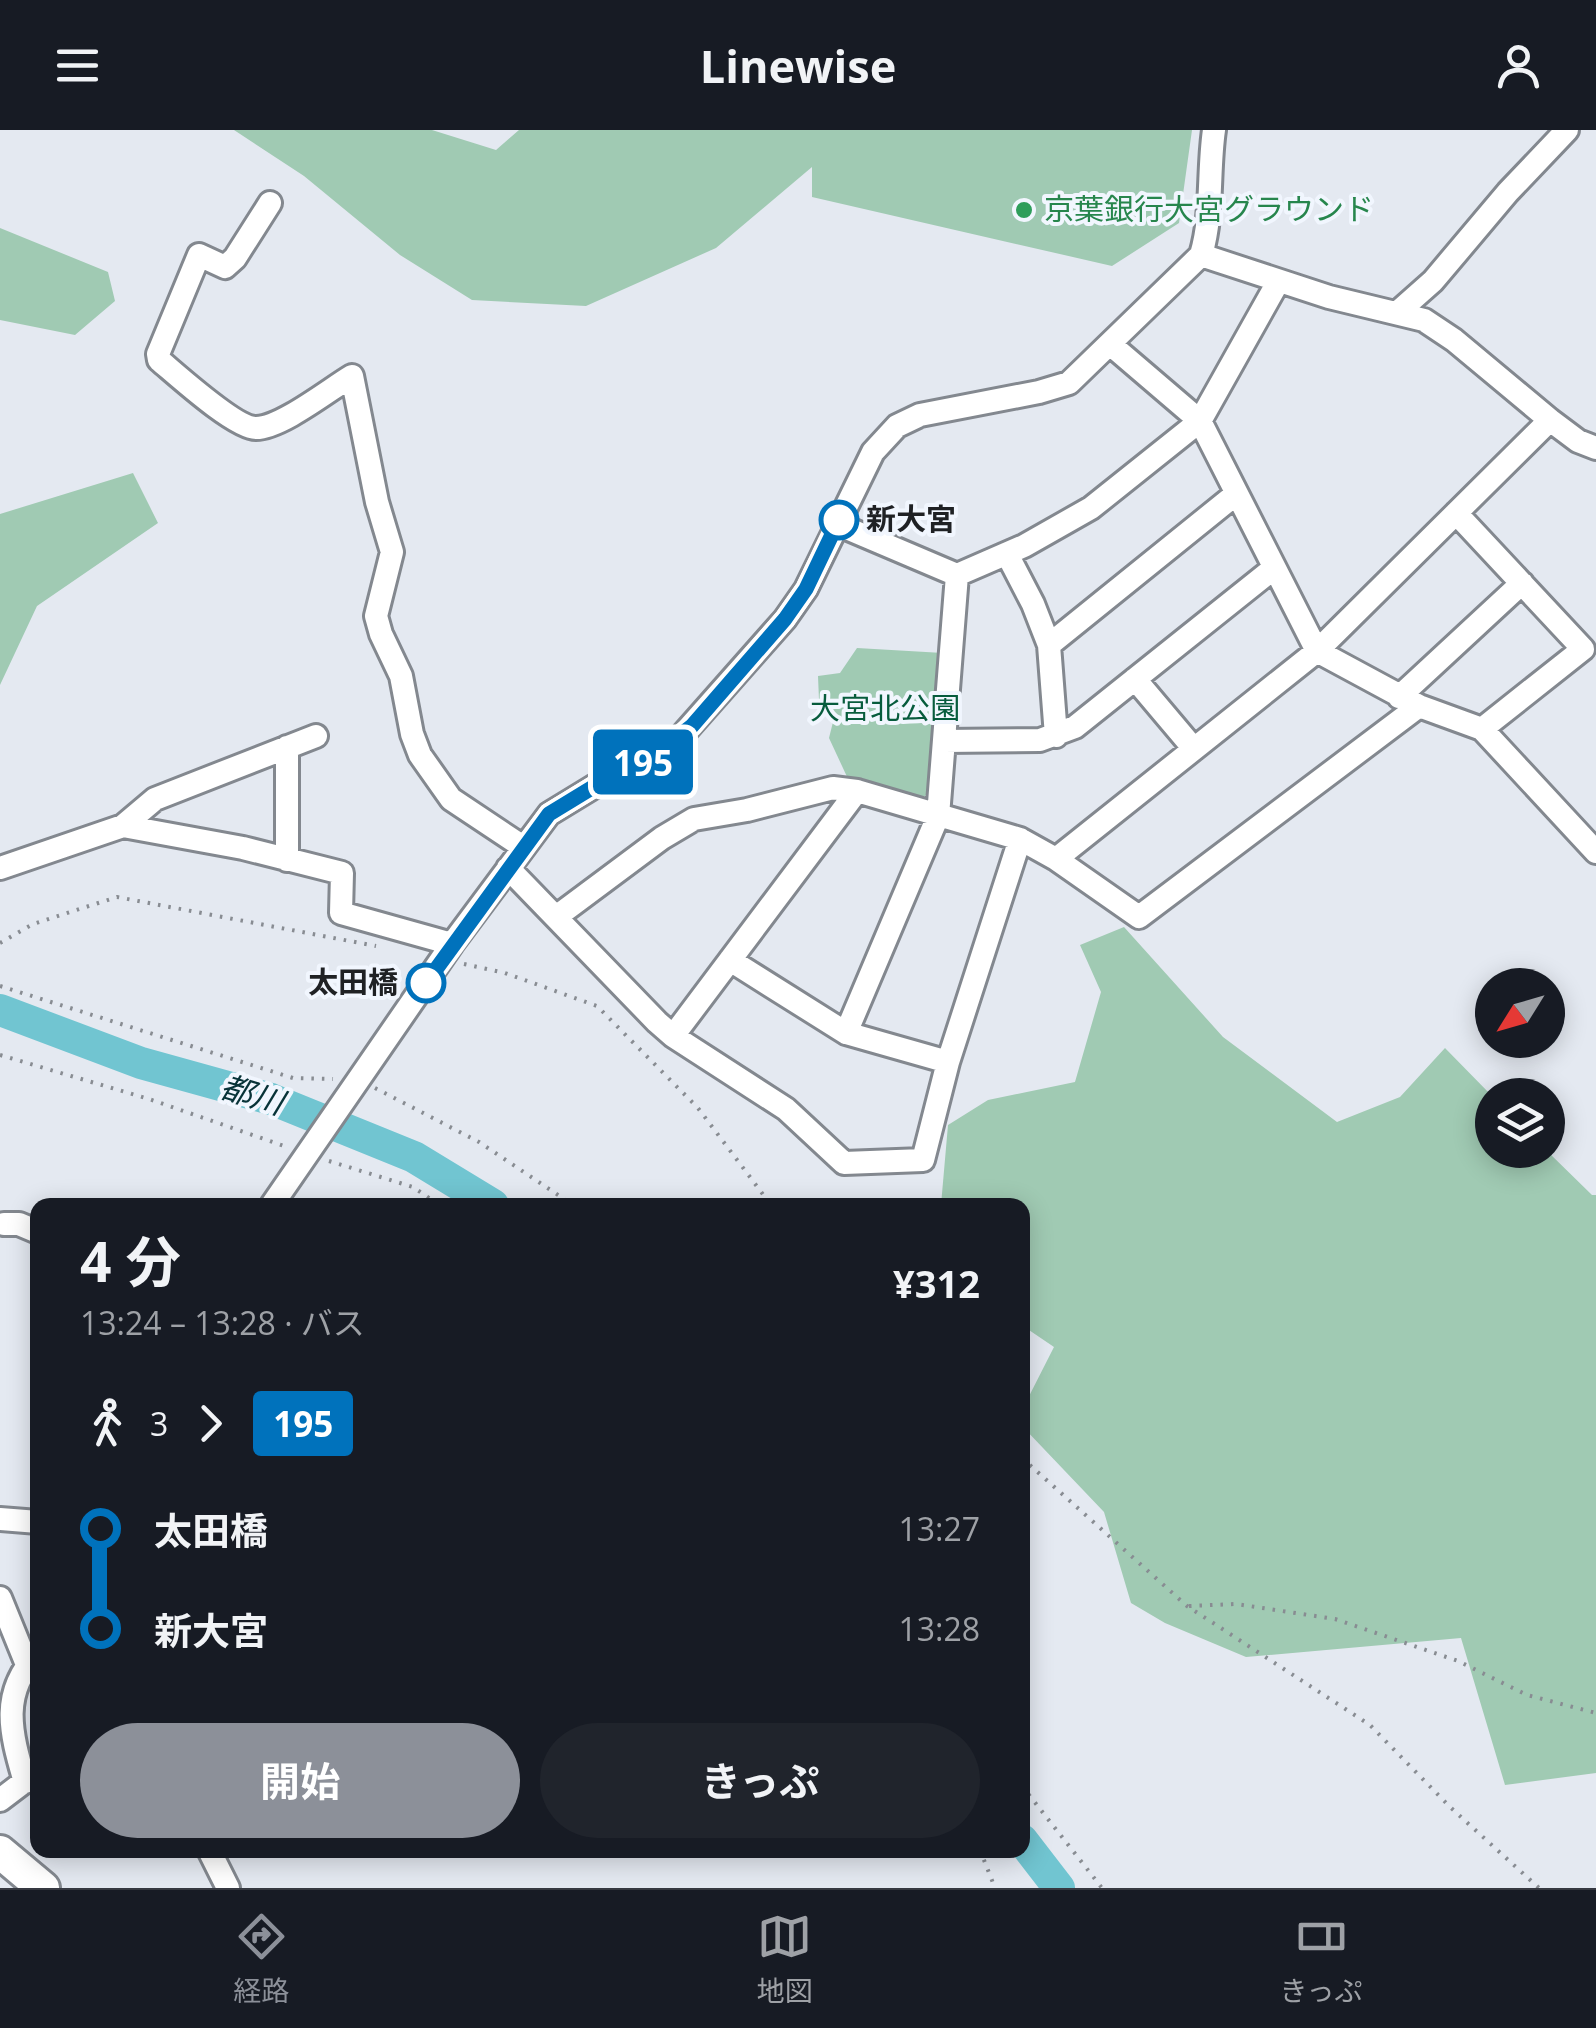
<!DOCTYPE html>
<html lang="ja">
<meta charset="utf-8">
<style>
body{margin:0;font-family:"Open Sans","Noto Sans JP",sans-serif;background:#20242c;color:#f1f3f6;height:100vh;display:flex;flex-direction:column;font-size:38px;white-space:nowrap}
*{box-sizing:border-box;margin:0}
p{font-size:32px;color:#9ea1a6}
.icon{flex:none;width:55px;height:55px;fill:none;stroke:currentColor;stroke-width:2;stroke-linecap:round;stroke-linejoin:round}
.map{position:relative;flex:1;overflow:hidden}
.sheet{position:absolute;left:30px;top:1068px;width:1000px;height:660px;display:flex;flex-direction:column;background:#171b24;border-radius:20px;box-shadow:0 5px 25px #0003}
.sheet>*{flex:none}
.badge{padding:0 20px;border-radius:8px;font-size:35px;line-height:65px}
.needle{width:65px;rotate:233deg}
.buttons{position:absolute;left:1475px;top:838px;display:grid;gap:20px}
.buttons a{display:grid;place-items:center;width:90px;height:90px;border-radius:50%;background:#171b24;box-shadow:0 5px 25px #0003;font-size:50px}
.map>.badge{position:absolute;translate:-50% -50%;box-shadow:0 0 0 5px #fff}
.legs{display:flex;align-items:center;gap:15px;height:110px;padding:0 50px;font-size:32px}
.legs p{margin-inline-start:auto}
.head{display:flex;align-items:center;justify-content:space-between;height:170px;padding:0 50px}
h1{font-size:55px;font-weight:700;line-height:75px}
.cta{display:flex;gap:20px;margin-top:auto;padding:20px 50px}
.cta a{flex:1;height:115px;border-radius:60px;background:#8c9099;color:#fff;font-size:40px;font-weight:700;line-height:115px;text-align:center}
.cta a+a{background:#20242c;color:#f1f3f6}
ul{padding:0 50px;list-style:none}
li{display:flex;align-items:center;gap:35px;height:100px;font-size:38px}
li i{display:grid;place-items:center;width:15px;height:100%;margin:0 12px;background:currentColor}
li i::after{content:'';width:25px;height:25px;margin:-12px;border:8px solid;border-radius:50%;background:#171b24}
li p{margin-inline-start:auto}
li:first-child i{background:linear-gradient(#0000 50%,currentColor 0)}
li:last-child i{background:linear-gradient(currentColor 50%,#0000 0)}
header{display:flex;justify-content:space-between;align-items:center;height:130px;padding:0 50px;background:#171b24;font-size:45px;font-weight:700}
.tabs{display:flex;justify-content:space-around;align-items:center;height:140px;border-top:2px solid #363941;background:#171b24;font-size:28px;color:#9ea1a6}
.tabs a{display:grid;justify-items:center;gap:5px}
.tabs .active{color:#8c9099}
.map>svg:first-child{display:block}
.green{fill:#a0cab3}
.lines{fill:none;stroke-linecap:round;stroke-linejoin:round}
.river{stroke:#71c5d1;stroke-width:32}
.minor-casing{stroke:#83888f;stroke-width:28}
.highway-casing{stroke:#83888f;stroke-width:38}
.path{stroke:#888c92;stroke-width:4;stroke-dasharray:2.5 8;stroke-linecap:butt}
.minor{stroke:#fff;stroke-width:22}
.highway{stroke:#fff;stroke-width:32}
.line-1-casing{stroke:#fff;stroke-width:22}
.line-1{stroke:#0072bc;stroke-width:15}
.leisure-dot{fill:#2e9e5b;stroke:#f1f6fe;stroke-width:4}
.stop-1-dot{fill:#fff;stroke:#0072bc;stroke-width:5}
.labels{text-anchor:middle;stroke-width:8;stroke-linejoin:round;paint-order:stroke}
.leisure-label{font-size:30px;fill:#27864d;stroke:#f1f6fe;text-anchor:start}
.stop-label{font-size:30px;font-weight:bold;fill:#1f2124;stroke:#f1f6fe;text-anchor:start}
.park-label{font-size:30px;fill:#075c3d;stroke:#f1f6fe}
.water-label{font-size:32px;font-style:italic;fill:#083338;stroke:#f1f6fe}
</style>
<header><svg class="icon" aria-label="menu" viewBox="0 0 24 24"><path d="M4 6h16M4 12h16M4 18h16"/></svg>Linewise<svg class="icon" aria-label="person" viewBox="0 0 24 24"><circle cx="12" cy="8" r="4"/><path d="M4 21q1-7 8-7t8 7"/></svg></header>
<div class="map">
<svg width="1596" height="1758" viewBox="0 0 1596 1758">
<rect width="100%" height="100%" fill="#e4e9f1"/>
<path class="green" d="M234 0H432L496 20 519 0H1192L1179 93 1112 136 812 67V37L716 118 586 176 472 170 400 125 304 46Z
M0 98 108 142 115 171 75 205 0 190Z
M133 343 158 393 37 476 0 555V384Z
M857 518 943 523 934 659 921 669 849 651 829 608 833 592 819 570 818 546 840 543Z
M1124 797 1223 907 1337 992 1400 967 1445 918 1492 966V1020H1546L1592 1065H1596V1643L1505 1655 1461 1508 1246 1527 1165 1493 1131 1473 1104 1382 1023 1297V1278L1054 1217 1023 1196 1022 1075H941L948 995 988 970 1075 952 1101 862 1080 815Z"/>
<g class="lines">
<path class="river" d="M0 880 141 933 271 969 414 1027 493 1075
M1022 1710 1059 1758"/>
<g class="minor-casing">
<path id="minor" d="M270 73 235 128 225 137 199 125 158 224 159 230C177 245 235 298 256 298 281 298 330 259 352 246L377 372 392 422 376 486 381 504 401 546 412 604 420 625 451 669 523 717
M1201 125 1329 167 1424 190 1454 210 1550 290 1578 311 1596 318
M1398 182 1433 151 1508 62 1567 0
M1110 214 1200 291 1317 521 1419 576
M1456 383 1583 519 1482 599
M837 394 957 445 1024 416 1091 378 1200 291 1278 152
M1007 424 1033 474 1049 515 1056 606
M1049 515 1236 364
M1135 549 1194 619
M1399 567 1522 453
M944 611 1040 610 1075 597 1274 438
M123 696 155 669 316 606
M1056 729 1317 521 1550 290
M287 730V617
M0 738 123 696 243 718 342 743 341 783 452 814
M508 738 657 892 673 906 786 979 844 1033 923 1030 948 932 1020 709
M556 787 662 708 694 689 747 680 833 658 857 661
M730 830 846 903 948 932
M846 903 938 686 957 445
M673 906 857 661 1020 709 1056 729 1139 787 1419 576 1482 599 1596 722
M272 1075 452 814 549 684 608 648 650 629 677 611 785 489 806 459 873 322 897 296 920 285 1039 262 1069 253 1201 125C1213 85 1208 41 1214 0
M4 1094H19L38 1102
M0 1389 38 1392
M0 1468 26 1532
M25 1652C10 1601 0 1563 38 1523
M0 1670 33 1645
M209 1720 228 1758"/>
</g>
<g class="highway-casing">
<path id="highway" d="M0 1722 43 1758"/>
</g>
<path class="path" d="M0 813 33 794 117 767 376 816
M464 834 505 843 597 876 698 978 771 1075
M0 856 293 948 333 949
M0 925 149 969 287 1017
M375 958 479 1012 573 1075
M329 1031 413 1057 439 1075
M1022 1328 1187 1476 1370 1595 1450 1677 1539 1758
M1189 1476 1236 1474 1335 1489 1458 1531 1527 1565 1596 1583
M1022 1656 1102 1758
M980 1720 995 1758"/>
<use href="#minor" class="minor"/>
<use href="#highway" class="highway"/>
</g>
<g class="lines">
<g class="line-1-casing">
<path id="line-1" d="M426 853 549 684 608 648 650 629 692 596 785 489 806 459 839 390"/>
</g>
<use href="#line-1" class="line-1"/>
</g>
<circle class="leisure-dot" cx="1024" cy="80" r="10"/>
<g class="stop-1-dot">
<circle cx="839" cy="390" r="18"/>
<circle cx="426" cy="853" r="18"/>
</g>
<g class="labels">
<g class="leisure-label">
<text x="1044" y="90">京葉銀行大宮グラウンド</text>
</g>
<g class="stop-label">
<text x="866" y="400">新大宮</text>
<text x="398" y="863" text-anchor="end">太田橋</text>
</g>
<g class="park-label">
<text x="885" y="589">大宮北公園</text>
</g>
<g class="water-label">
<text transform="translate(252 965) rotate(17)" y="11">都川</text>
</g>
</g>
</svg>
<div class="buttons">
<a><svg class="needle" viewBox="-14 -14 28 28"><path d="M0-13l5 13h-10z" fill="#e53935"/><path d="M0 13l5-13h-10z" fill="#9ea1a6"/></svg></a>
<a><svg class="icon" aria-label="layers" viewBox="0 0 24 24"><path d="M12 4l9 5-9 5-9-5zM3 14l9 5 9-5"/></svg></a>
</div>
<b class="badge" style="left:643px;top:632px;background:#0072bc;color:#fff">195</b>
<section class="sheet">
<div class="head"><div><h1>4 分</h1><p>13:24 – 13:28 · バス</p></div><b>¥312</b></div>
<div class="legs"><svg class="icon" aria-label="walk" viewBox="0 0 24 24"><circle cx="13" cy="4" r="2"/><path d="M13 8l-2 6 4 7M11 14l-3 7M7 12l3-4h3l4 4"/></svg>3<svg class="icon" aria-label="forward" viewBox="0 0 24 24"><path d="M9 5l7 7-7 7"/></svg><b class="badge" style="background:#0072bc;color:#fff">195</b></div>
<ul>
<li><i style="color:#0072bc"></i><b>太田橋</b><p>13:27</p></li>
<li><i style="color:#0072bc"></i><b>新大宮</b><p>13:28</p></li>
</ul>
<div class="cta"><a>開始</a><a>きっぷ</a></div>
</section>
</div>
<nav class="tabs">
<a class="active"><svg class="icon" aria-label="directions" viewBox="0 0 24 24"><path d="M12 3l9 9-9 9-9-9zM9 14v-3h6M13 9l2 2-2 2"/></svg>経路</a>
<a><svg class="icon" aria-label="map" viewBox="0 0 24 24"><path d="M3 6l6-2 6 2 6-2v14l-6 2-6-2-6 2zM9 4v14M15 6v14"/></svg>地図</a>
<a><svg class="icon" aria-label="tickets" viewBox="0 0 24 24"><path d="M3 7h18v10H3zM15 7v10"/></svg>きっぷ</a>
</nav>
